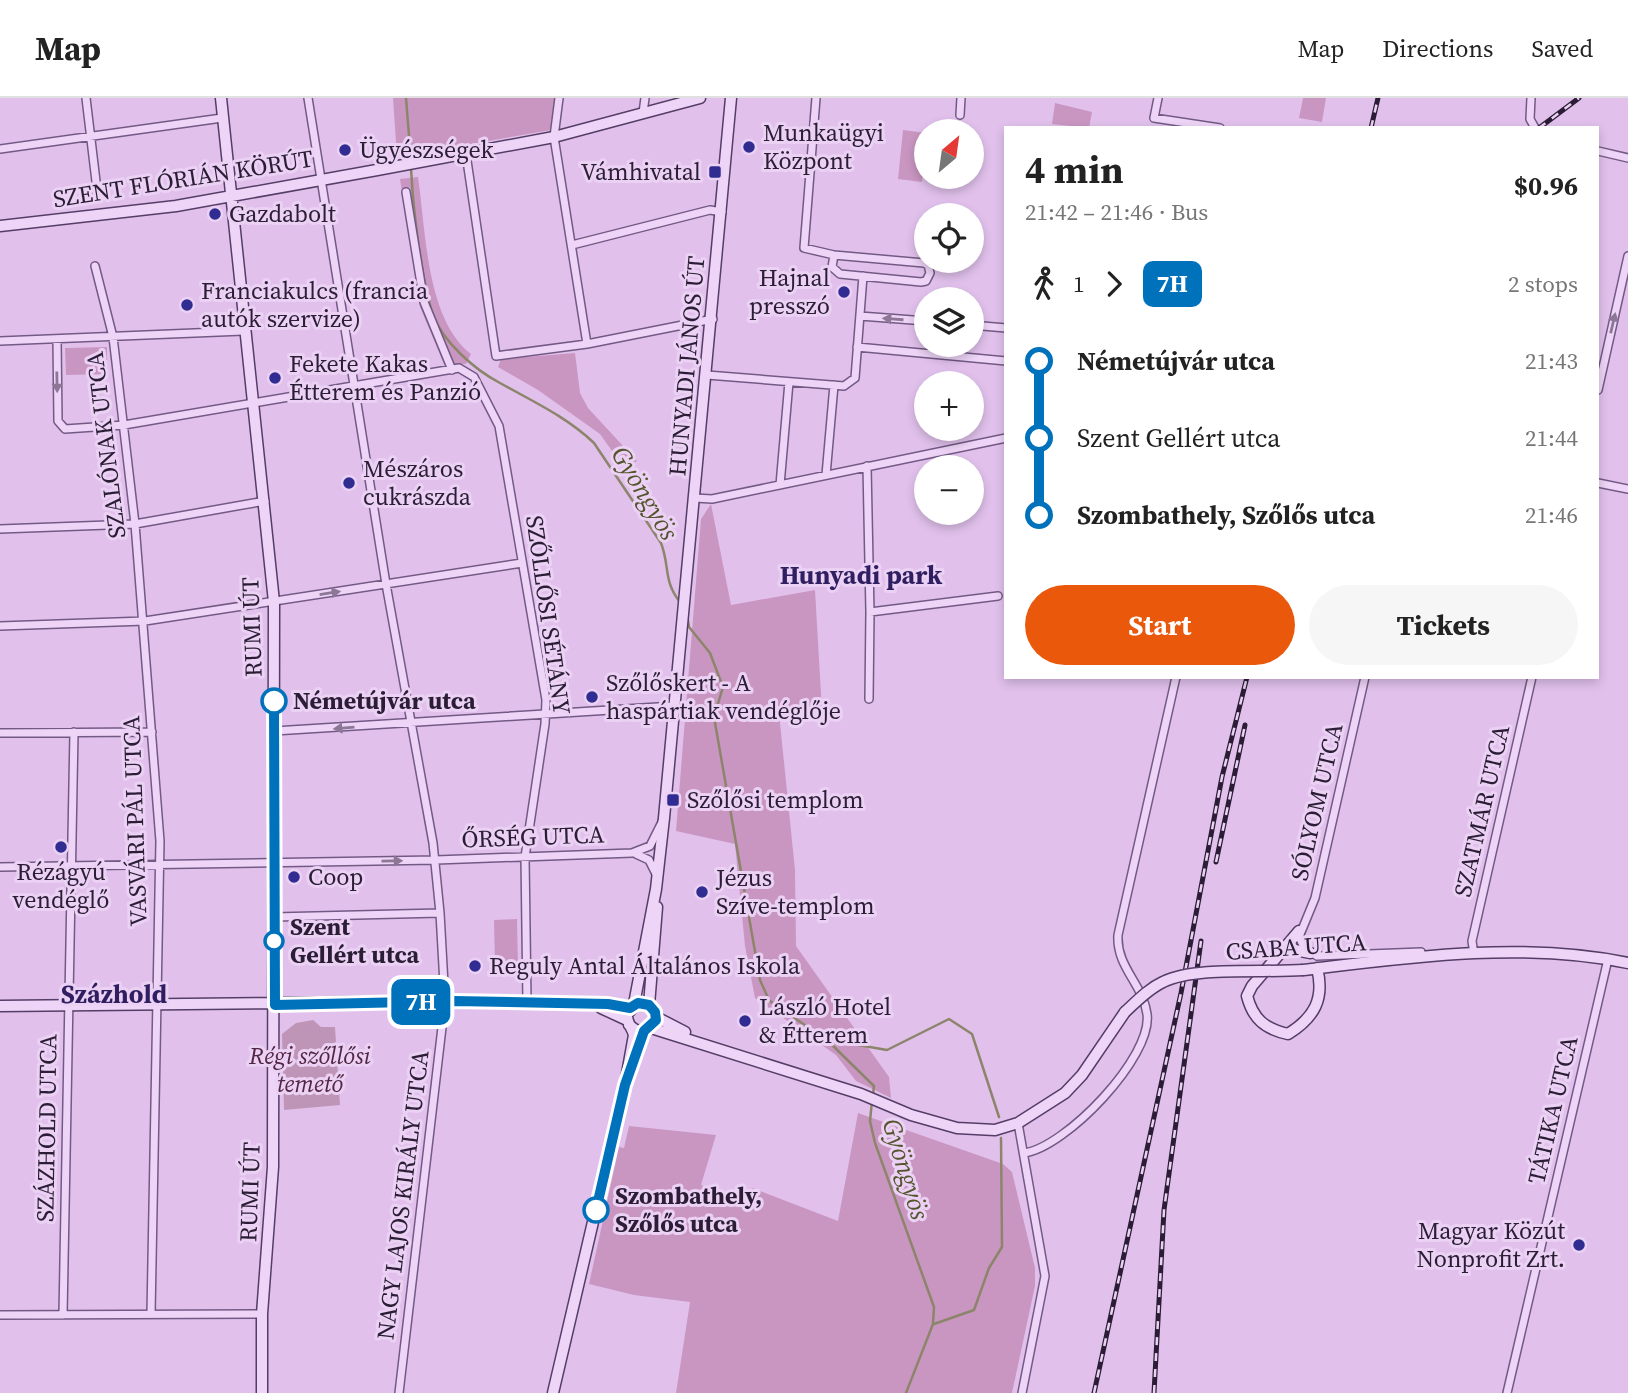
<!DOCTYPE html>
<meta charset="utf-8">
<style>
body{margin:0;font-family:"Source Serif 4",serif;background:#f6f6f6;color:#222;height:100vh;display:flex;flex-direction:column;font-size:26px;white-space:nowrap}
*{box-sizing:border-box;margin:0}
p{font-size:23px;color:#767676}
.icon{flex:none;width:38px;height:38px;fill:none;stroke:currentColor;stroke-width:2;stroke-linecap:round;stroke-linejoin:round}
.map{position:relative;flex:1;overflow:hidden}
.details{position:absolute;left:1004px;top:28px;width:595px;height:553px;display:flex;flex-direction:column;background:#fff;border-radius:0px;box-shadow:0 4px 10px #0003}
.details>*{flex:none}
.badge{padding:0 14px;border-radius:10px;font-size:24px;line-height:46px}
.needle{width:46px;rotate:29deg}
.tools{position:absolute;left:914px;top:21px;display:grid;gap:14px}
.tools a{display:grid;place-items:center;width:70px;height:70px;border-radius:50%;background:#fff;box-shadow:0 4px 10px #0003;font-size:35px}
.map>.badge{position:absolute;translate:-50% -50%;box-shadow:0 0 0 4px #fff}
.legs{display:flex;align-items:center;gap:10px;height:77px;padding:0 21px;font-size:23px}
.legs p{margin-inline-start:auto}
.head{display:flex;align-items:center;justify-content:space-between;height:119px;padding:0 21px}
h1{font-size:38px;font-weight:700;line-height:52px}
.action{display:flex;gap:14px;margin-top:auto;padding:14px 21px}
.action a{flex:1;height:80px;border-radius:42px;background:#ea580c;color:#fff;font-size:28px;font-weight:700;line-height:80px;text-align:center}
.action a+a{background:#f6f6f6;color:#222}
ul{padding:0 21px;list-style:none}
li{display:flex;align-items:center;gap:24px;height:77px;font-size:26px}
li i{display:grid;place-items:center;width:10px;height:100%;margin:0 9px;background:currentColor}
li i::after{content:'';width:18px;height:18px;margin:-9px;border:5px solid;border-radius:50%;background:#fff}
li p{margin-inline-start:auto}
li:first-child i{background:linear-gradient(#0000 50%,currentColor 0)}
li:last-child i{background:linear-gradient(currentColor 50%,#0000 0)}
header{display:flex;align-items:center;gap:42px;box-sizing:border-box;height:98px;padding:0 35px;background:#fff;border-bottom:2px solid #e0e0e0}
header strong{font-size:33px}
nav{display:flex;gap:38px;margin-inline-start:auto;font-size:24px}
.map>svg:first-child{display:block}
.green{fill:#c996c1}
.cemetery{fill:#be95b7}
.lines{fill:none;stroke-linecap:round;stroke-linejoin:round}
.stream{stroke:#8c856b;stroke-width:2.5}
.street-casing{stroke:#735a85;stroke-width:10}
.secondary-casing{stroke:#543d66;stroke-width:13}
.street{stroke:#eed4f7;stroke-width:7}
.secondary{stroke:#eed4f7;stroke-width:10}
.rail-casing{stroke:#2a1d35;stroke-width:5}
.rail{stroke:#ebd1f4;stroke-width:2.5;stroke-dasharray:8;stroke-linecap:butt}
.secondary-bridge-casing{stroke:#543d66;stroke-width:13;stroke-linecap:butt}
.secondary-bridge{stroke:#eed4f7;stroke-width:10}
.oneway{fill:#8c7896}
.line-1-casing{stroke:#fff;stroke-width:16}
.line-1{stroke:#0072bc;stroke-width:10}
.poi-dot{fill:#302c91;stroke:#ebd1f4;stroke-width:2.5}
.stop-1-dot{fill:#fff;stroke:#0072bc;stroke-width:3.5}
.labels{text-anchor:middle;stroke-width:6;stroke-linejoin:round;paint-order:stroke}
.poi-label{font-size:24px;fill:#2a1d35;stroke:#ebd1f4;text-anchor:start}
.street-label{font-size:24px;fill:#2a1d35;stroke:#ebd1f4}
.stop-label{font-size:24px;font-weight:bold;fill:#2a1d35;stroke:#ebd1f4;text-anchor:start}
.park-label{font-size:24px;font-style:italic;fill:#512543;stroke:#ebd1f4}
.water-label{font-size:26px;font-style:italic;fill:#54542d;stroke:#ebd1f4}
.neighbourhood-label{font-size:26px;font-weight:bold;fill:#2f1e60;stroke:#ebd1f4}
</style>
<header>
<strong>Map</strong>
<nav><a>Map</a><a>Directions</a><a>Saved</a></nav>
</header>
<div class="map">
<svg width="1628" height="1295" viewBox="0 0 1628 1295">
<rect width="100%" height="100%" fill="#e1c1ec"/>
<path class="green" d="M393 0H555L551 32 397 59Z
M1303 0H1326L1322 24 1299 20Z
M1055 5 1092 14 1089 30 1052 26Z
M903 32 926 35 922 84 898 81Z
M418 79C426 133 426 221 471 256L466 266H444L420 209 400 81Z
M107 249V276L66 277 65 250Z
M575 255 580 295 588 310 637 363 624 370 600 336 538 292 498 269 501 261Z
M711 406 731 507 815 492 822 613 779 615 795 772 796 848 889 979 891 1000 856 983 836 957 755 900 745 848 735 746 676 733 701 421Z
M517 821 518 867 495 868 494 822Z
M858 1015 1003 1066 1012 1074 1035 1170V1188L1012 1295H676L690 1204 634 1197 589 1186 619 1049 624 1050 629 1028 716 1037 701 1087 746 1105 752 1090 838 1123Z"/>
<path class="cemetery" d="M313 922 321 929H335L340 1007 284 1012 282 936 296 925Z"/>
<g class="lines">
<path class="stream" d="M406 0 411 63
M411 70C413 109 421 181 433 217 443 244 475 272 500 285 532 303 567 319 594 345L661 445C670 468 663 483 680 504
M686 511 689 529 710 555 723 589 714 619 760 882 769 902 775 907
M787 915 827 942 874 988 873 997
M830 942 887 952 949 921 972 936 999 1019
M872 1003 870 1023 875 1045 934 1209 933 1226 906 1295
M934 1226 974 1212 989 1170 1002 1149 1001 1040"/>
<g class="street-casing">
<path id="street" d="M86 0 98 100
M308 0 386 486 433 745 440 815 445 904 399 1295
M559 0 554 39 587 246
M816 0 804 150 834 157 924 165 928 167 930 175 926 183 921 184 840 176 832 169 834 157
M1158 0 1154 20 1220 30
M1531 0 1530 21 1535 30
M643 15 645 0
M960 17 961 0
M0 51 222 20
M1598 53 1628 60
M466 56 496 258 587 246 713 221
M406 94 424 204 452 272
M572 147 710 112 722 114
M95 168 113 239 135 426 160 743 151 1216
M860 218 926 223
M971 227 1006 230
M57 241 58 323 65 331 124 327 459 270 474 279 499 328 546 602 545 626 525 759 527 904
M0 243 243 233
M857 249 1006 263
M707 277 844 288 855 280 863 178
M1598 292 1628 158
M867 368 870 514 869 601
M826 377 834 287
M1598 385 1628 391
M780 387 789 284
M695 400 712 401 1006 340
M0 431 135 426 265 403
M870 514 998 498
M0 528 145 523 522 465
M1365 579 1315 800 1299 839 1304 849 1317 858 1421 854
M274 633 674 608
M0 635 152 634
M636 756 649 762 657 778
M0 769 436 762 632 755 650 748 663 722
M274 819 440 815
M1474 856 1472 843 1532 579
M1018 1025 1045 1178 1022 1295
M1024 1055C1065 1050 1153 959 1147 916 1143 886 1116 869 1118 837L1176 579
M0 1217 262 1216
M63 1217 74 634
M1507 1295 1608 861"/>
</g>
<g class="secondary-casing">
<path id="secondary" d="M221 0 274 504 273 1069 262 1216V1295
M0 128 176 108 377 72 554 39 700 0
M1299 833 1252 888 1247 898C1253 921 1265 931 1288 936 1314 920 1325 901 1317 870
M1279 855 1290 851 1310 855
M1303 872C1409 859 1523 843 1628 865
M634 906 656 791 664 720 731 0
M649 907 657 809
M0 908 454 903 608 906 630 910
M601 910 627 922
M656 919 685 934
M651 930 861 996 911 1017 957 1030 995 1032 1018 1025 1065 995 1082 977 1125 914
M630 974 644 933
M553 1295 625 987 634 937C632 929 626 924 627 916L638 905H646L653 911 656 922 649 931 637 933 629 927"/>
</g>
<use href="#street" class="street"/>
<use href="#secondary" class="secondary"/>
<g class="rail-casing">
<path id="rail" d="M1371 30 1378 0
M1539 30 1579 0
M1216 764 1245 627
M1094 1295 1181 895 1222 679 1247 579
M1154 1295 1164 1112 1201 843"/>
</g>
<use href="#rail" class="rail"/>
<g class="secondary-bridge-casing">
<path id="secondary-bridge" d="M1125 914C1137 903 1148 891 1163 884 1195 868 1265 875 1303 872"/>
</g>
<use href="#secondary-bridge" class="secondary-bridge"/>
</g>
<defs><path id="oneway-solid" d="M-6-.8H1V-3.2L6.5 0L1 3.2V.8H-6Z" transform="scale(1.75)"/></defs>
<g class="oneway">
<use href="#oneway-solid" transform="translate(893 221) rotate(-176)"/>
<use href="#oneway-solid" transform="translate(1613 225) rotate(-77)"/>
<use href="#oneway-solid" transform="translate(57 284) rotate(89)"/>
<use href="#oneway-solid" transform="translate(330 495) rotate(-9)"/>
<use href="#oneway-solid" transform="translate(344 630) rotate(175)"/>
<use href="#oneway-solid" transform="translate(392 763) rotate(-1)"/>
</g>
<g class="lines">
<g class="line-1-casing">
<path id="line-1" d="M274 603 275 907 454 903 608 906 630 910 638 905 649 907 655 914 656 922 644 933 625 987 596 1112"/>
</g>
<use href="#line-1" class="line-1"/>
</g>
<g class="poi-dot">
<circle cx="749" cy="49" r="7"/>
<circle cx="345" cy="52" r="7"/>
<rect x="708" y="67" width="14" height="14" rx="3.5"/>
<circle cx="215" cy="116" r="7"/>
<circle cx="844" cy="194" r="7"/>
<circle cx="187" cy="207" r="7"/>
<circle cx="275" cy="280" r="7"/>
<circle cx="349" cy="385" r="7"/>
<circle cx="592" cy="599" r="7"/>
<rect x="666" y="695" width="14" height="14" rx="3.5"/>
<circle cx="61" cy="749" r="7"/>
<circle cx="294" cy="779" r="7"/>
<circle cx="702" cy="794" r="7"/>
<circle cx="475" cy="868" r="7"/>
<circle cx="745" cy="923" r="7"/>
<circle cx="1579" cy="1147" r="7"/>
</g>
<g class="stop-1-dot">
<circle cx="274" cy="603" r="12"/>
<circle cx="274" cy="843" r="9"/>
<circle cx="596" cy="1112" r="12"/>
</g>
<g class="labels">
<g class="poi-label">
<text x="763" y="43">Munkaügyi<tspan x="763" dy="28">Központ</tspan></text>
<text x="359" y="60">Ügyészségek</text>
<text x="701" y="82" text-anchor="end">Vámhivatal</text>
<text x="229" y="124">Gazdabolt</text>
<text x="830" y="188" text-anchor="end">Hajnal<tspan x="830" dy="28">presszó</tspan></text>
<text x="201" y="201">Franciakulcs (francia<tspan x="201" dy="28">autók szervize)</tspan></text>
<text x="289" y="274">Fekete Kakas<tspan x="289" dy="28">Étterem és Panzió</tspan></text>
<text x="363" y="379">Mészáros<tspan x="363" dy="28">cukrászda</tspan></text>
<text x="606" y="593">Szőlőskert - A<tspan x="606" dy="28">haspártiak vendéglője</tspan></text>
<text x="687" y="710">Szőlősi templom</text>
<text x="61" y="782" text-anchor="middle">Rézágyú<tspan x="61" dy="28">vendéglő</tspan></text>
<text x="308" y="787">Coop</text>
<text x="716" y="788">Jézus<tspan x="716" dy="28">Szíve-templom</tspan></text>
<text x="489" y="876">Reguly Antal Általános Iskola</text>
<text x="759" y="917">László Hotel<tspan x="759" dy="28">&amp; Étterem</tspan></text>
<text x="1565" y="1141" text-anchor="end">Magyar Közút<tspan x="1565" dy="28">Nonprofit Zrt.</tspan></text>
</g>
<g class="street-label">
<text transform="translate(183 81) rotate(-9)" y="8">SZENT FLÓRIÁN KÖRÚT</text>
<text transform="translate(687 268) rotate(-85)" y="8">HUNYADI JÁNOS ÚT</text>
<text transform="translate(106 347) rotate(-97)" y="8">SZALÓNAK UTCA</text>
<text transform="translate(548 517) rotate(82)" y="8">SZŐLLŐSI SÉTÁNY</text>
<text transform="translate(252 529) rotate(-92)" y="8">RUMI ÚT</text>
<text transform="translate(1317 704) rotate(-77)" y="8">SÓLYOM UTCA</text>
<text transform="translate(1482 713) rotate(-77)" y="8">SZATMÁR UTCA</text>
<text transform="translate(135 723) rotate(-92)" y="8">VASVÁRI PÁL UTCA</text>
<text transform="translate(533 739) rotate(-2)" y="8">ŐRSÉG UTCA</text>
<text transform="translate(1296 849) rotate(-4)" y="8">CSABA UTCA</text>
<text transform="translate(1553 1012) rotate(-77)" y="8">TÁTIKA UTCA</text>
<text transform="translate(47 1030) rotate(-89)" y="8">SZÁZHOLD UTCA</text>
<text transform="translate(250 1094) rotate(-88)" y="8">RUMI ÚT</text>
<text transform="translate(403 1097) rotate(-83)" y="8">NAGY LAJOS KIRÁLY UTCA</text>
</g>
<g class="stop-label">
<text x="293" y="611">Németújvár utca</text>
<text x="290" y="837">Szent<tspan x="290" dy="28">Gellért utca</tspan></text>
<text x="615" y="1106">Szombathely,<tspan x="615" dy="28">Szőlős utca</tspan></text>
</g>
<g class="park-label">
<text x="310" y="966">Régi szőllősi<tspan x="310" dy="28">temető</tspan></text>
</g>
<g class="water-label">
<text transform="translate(645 395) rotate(59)" y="9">Gyöngyös</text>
<text transform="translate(906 1071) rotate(73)" y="9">Gyöngyös</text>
</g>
<g class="neighbourhood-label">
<text x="861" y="486">Hunyadi park</text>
<text x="114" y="905">Százhold</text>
</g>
</g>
</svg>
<div class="tools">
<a><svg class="needle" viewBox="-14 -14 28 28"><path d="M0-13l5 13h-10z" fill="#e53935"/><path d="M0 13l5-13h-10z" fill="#767676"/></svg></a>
<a><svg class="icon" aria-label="locate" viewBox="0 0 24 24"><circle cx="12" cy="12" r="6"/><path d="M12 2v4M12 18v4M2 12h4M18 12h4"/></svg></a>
<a><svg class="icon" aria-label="layers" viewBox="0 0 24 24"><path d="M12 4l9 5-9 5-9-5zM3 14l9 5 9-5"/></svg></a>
<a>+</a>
<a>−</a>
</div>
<b class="badge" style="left:421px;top:904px;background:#0072bc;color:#fff">7H</b>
<section class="details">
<div class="head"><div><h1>4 min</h1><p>21:42 – 21:46 · Bus</p></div><b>$0.96</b></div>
<div class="legs"><svg class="icon" aria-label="walk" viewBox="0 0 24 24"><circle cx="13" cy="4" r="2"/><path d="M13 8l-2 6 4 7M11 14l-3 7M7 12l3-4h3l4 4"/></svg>1<svg class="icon" aria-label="forward" viewBox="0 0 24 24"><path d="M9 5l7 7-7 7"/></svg><b class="badge" style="background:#0072bc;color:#fff">7H</b><p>2 stops</p></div>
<ul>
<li><i style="color:#0072bc"></i><b>Németújvár utca</b><p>21:43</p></li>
<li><i style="color:#0072bc"></i><span>Szent Gellért utca</span><p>21:44</p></li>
<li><i style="color:#0072bc"></i><b>Szombathely, Szőlős utca</b><p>21:46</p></li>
</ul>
<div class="action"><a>Start</a><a>Tickets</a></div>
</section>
</div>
